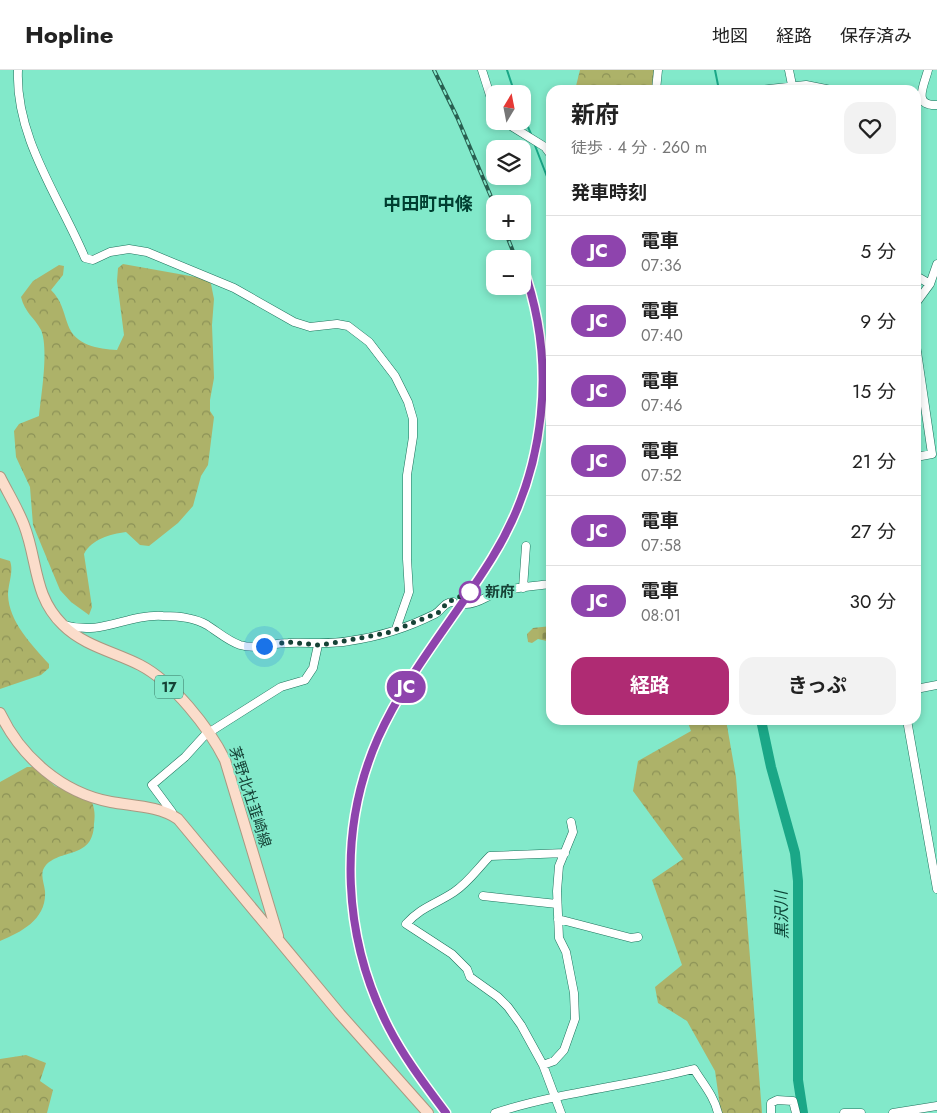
<!DOCTYPE html>
<html lang="ja">
<meta charset="utf-8">
<style>
body{margin:0;font-family:Jost,"Noto Sans JP",sans-serif;background:#f2f2f2;color:#222;height:100vh;display:flex;flex-direction:column;font-size:19px;white-space:nowrap}
*{box-sizing:border-box;margin:0}
p{font-size:16px;color:#767676}
.icon{flex:none;width:28px;height:28px;fill:none;stroke:currentColor;stroke-width:2;stroke-linecap:round;stroke-linejoin:round}
.map{position:relative;flex:1;overflow:hidden}
.side{position:absolute;left:546px;top:15px;width:375px;height:640px;display:flex;flex-direction:column;background:#fff;border-radius:15px;box-shadow:0 2px 8px #0003}
.side>*{flex:none}
.badge{padding:0 10px;border-radius:16px;font-size:18px;line-height:32px}
.needle{width:32px;rotate:10deg}
.tools{position:absolute;left:486px;top:15px;display:grid;gap:10px}
.tools a{display:grid;place-items:center;width:45px;height:45px;border-radius:10px;background:#fff;box-shadow:0 2px 8px #0003;font-size:25px}
.you{position:absolute;width:25px;height:25px;margin:-12px;border:4px solid #fff;border-radius:50%;background:#1a73e8;box-shadow:0 0 0 8px #1a73e833}
.map>.badge{position:absolute;translate:-50% -50%;box-shadow:0 0 0 2px #fff}
h2{padding:0 25px;font-size:19px;line-height:45px}
.round{display:grid;place-items:center;flex:none;width:52px;height:52px;border-radius:15px;background:#f2f2f2}
.overview{display:flex;align-items:center;justify-content:space-between;height:85px;padding:0 25px}
h1{font-size:24px;font-weight:700;line-height:38px}
.cta{display:flex;gap:10px;margin-top:auto;padding:10px 25px}
.cta a{flex:1;height:58px;border-radius:15px;background:#af2b73;color:#fff;font-size:20px;font-weight:700;line-height:58px;text-align:center}
.cta a+a{background:#f2f2f2;color:#222}
ul{padding:0;list-style:none}
li{display:flex;align-items:center;gap:15px;height:70px;padding:0 25px;border-top:1px solid #e0e0e0}
li div{flex:1}
li b{display:block;font-size:19px}
li em{font-style:normal}
li .badge{min-width:55px;font-weight:700;text-align:center}
header{display:flex;align-items:center;gap:30px;box-sizing:border-box;height:70px;padding:0 25px;background:#fff;border-bottom:1px solid #e0e0e0}
header strong{font-size:24px}
nav{display:flex;gap:28px;margin-inline-start:auto;font-size:18px}
.map>svg:first-child{display:block}
.forest{fill:url(#forest-crowns)}
.cemetery{fill:url(#cemetery-stones)}
.lines{fill:none;stroke-linecap:round;stroke-linejoin:round}
.stream{stroke:#1aa787;stroke-width:2}
.river{stroke:#1aa787;stroke-width:10}
.minor-casing{stroke:#1e725c;stroke-width:9}
.major-casing{stroke:#aa9880;stroke-width:12}
.minor{stroke:#fff;stroke-width:8}
.major{stroke:#fbddcb;stroke-width:10}
.rail-casing{stroke:#296051;stroke-width:4}
.rail{stroke:#82e9ca;stroke-width:2;stroke-dasharray:5.5;stroke-linecap:butt}
.line-casing{stroke:#fff;stroke-width:11}
.line{stroke:#8e44ad;stroke-width:8}
.walk{stroke:#164236;stroke-width:5;stroke-dasharray:0 9}
.stop-dot{fill:#fff;stroke:#8e44ad;stroke-width:2.5}
.labels{text-anchor:middle;stroke-width:4;stroke-linejoin:round;paint-order:stroke}
.shield{fill:#82e9ca;stroke:#367462;stroke-width:1}
.shield-label{font-size:14px;font-weight:bold;fill:#164236}
.stop-label{font-size:15px;font-weight:bold;fill:#164236;stroke:#82e9ca;text-anchor:start}
.street-label{font-size:15px;fill:#164236;stroke:#82e9ca}
.water-label{font-size:16px;font-style:italic;fill:#0b4335;stroke:#82e9ca}
.quarter-label{font-size:18px;font-weight:bold;fill:#003e30;stroke:#82e9ca}
</style>
<header>
<strong>Hopline</strong>
<nav><a>地図</a><a>経路</a><a>保存済み</a></nav>
</header>
<div class="map">
<svg width="937" height="1043" viewBox="0 0 937 1043">
<defs>
<pattern id="forest-crowns" width="20" height="18" patternUnits="userSpaceOnUse" patternTransform="scale(1.25)"><rect width="20" height="18" fill="#adb269"/><path d="M2 6a3 3 0 1 1 6 0M12 15a3 3 0 1 1 6 0" fill="none" stroke="#8c9257"/></pattern>
<pattern id="cemetery-stones" width="16" height="16" patternUnits="userSpaceOnUse" patternTransform="scale(1.25)"><rect width="16" height="16" fill="#adb269"/><path d="M2 7V4a2 2 0 0 1 4 0v3zM10 15v-3a2 2 0 0 1 4 0v3z" fill="#8c9257"/></pattern>
</defs>
<rect width="100%" height="100%" fill="#82e9ca"/>
<path class="forest" d="M580 0H654L657 20H575Z
M123 194 207 209 211 214 214 229 212 255 214 308 210 330V341L214 347 208 395 201 406 193 436 178 453 149 476 140 475 126 462C110 464 92 469 84 484L92 537 89 545 71 532 60 520 33 455 30 417 16 387 14 361 19 354 39 346C41 326 49 278 41 260 34 247 25 243 21 227L33 211 59 195 64 196 63 205 51 220C62 231 63 241 68 255 75 275 98 279 117 280L124 265 117 211 118 198Z
M0 488 10 491C14 501 8 514 8 525 9 552 32 575 49 594V598L41 605 0 619Z
M687 650H726L736 707 762 1043H721L715 1001 687 951 658 933 655 917 682 895 652 810 683 789 633 721 638 691 691 661Z
M27 697H33L55 716 92 732C95 740 95 746 94 754 93 789 63 778 46 795 39 803 44 812 45 821 47 849 22 862 0 871V712Z
M26 985 46 993 40 1011 53 1020 47 1043H0V989Z"/>
<path class="cemetery" d="M551 556V572L538 569 532 573 528 572 527 564 533 558Z"/>
<g class="lines">
<path class="stream" d="M507 0 515 24
M715 0 719 20
M522 43 531 64
M534 73 551 117"/>
<path class="river" d="M761 650 771 697 795 783 798 811V1010L803 1043"/>
<g class="minor-casing">
<path id="minor" d="M18 0C15 68 60 128 85 188L93 190 110 182 129 179 147 182 234 218 294 252 310 257 337 254 348 256 369 272 395 306 408 332 413 349V367L407 405V489L409 522 396 559
M482 0 495 41
M789 0 793 20
M928 0C924 16 912 36 937 35
M656 20 658 0
M760 20 806 15 831 20
M503 51 545 77 551 85
M916 206 930 214
M916 233 930 214 937 194
M916 275 932 384 916 387
M523 518 526 476
M466 534C479 534 487 525 499 522 516 517 534 516 551 514
M64 555C104 566 125 544 163 546 178 546 195 548 207 555 218 562 228 571 240 575 257 580 271 573 288 573 309 572 328 575 349 571 378 567 409 557 435 544 442 540 444 532 453 532
M916 619 937 615
M907 650 937 819
M172 745V742L152 715 185 687 205 665 281 617 305 610 313 598 318 575
M483 826 557 834
M558 849 631 868 638 867
M543 995 554 991 564 980 575 949 574 923 566 882 559 868 557 821 559 796 573 762 571 752
M495 1043C560 1022 628 1016 694 999 703 1014 714 1026 718 1043
M561 1043 543 995 521 955 508 937 498 927 470 907 467 899 452 884 406 854C421 837 436 834 454 822 469 812 478 798 490 786L565 783
M771 1043V1033L777 1030 793 1031 796 1043
M844 1043H861
M893 1043 937 1036"/>
</g>
<g class="major-casing">
<path id="major" d="M0 407C8 423 18 439 24 455 38 491 33 526 63 555 84 576 115 582 140 595 173 612 209 658 225 690L278 866
M0 643C21 687 62 723 111 732 133 736 159 736 178 749L340 944 428 1043"/>
</g>
<use href="#minor" class="minor"/>
<use href="#major" class="major"/>
<g class="rail-casing">
<path id="rail" d="M434 0 457 47 495 136
M505 161 516 189
M446 1043C426 1016 405 989 389 959 343 869 337 761 378 668 407 603 455 548 492 488 545 401 559 292 522 195"/>
</g>
<use href="#rail" class="rail"/>
</g>
<g class="lines">
<g class="line-casing">
<path id="line" d="M446 1043C426 1016 405 989 389 958 343 869 337 761 378 668 407 603 455 548 492 488 546 401 558 292 522 195"/>
</g>
<use href="#line" class="line"/>
<path class="walk" d="M264 576 287 572 318 575 333 573 387 563 438 543 448 532 470 522"/>
</g>
<circle class="stop-dot" cx="470" cy="522" r="10"/>
<g class="labels">
<rect class="shield" x="155" y="605.5" width="28" height="23" rx="4"/>
<g class="shield-label">
<text x="169" y="622">17</text>
</g>
<g class="stop-label">
<text x="485" y="527">新府</text>
</g>
<g class="street-label">
<text transform="translate(250 727) rotate(72)" y="5">茅野北杜韮崎線</text>
</g>
<g class="water-label">
<text transform="translate(781 845) rotate(-91)" y="6">黒沢川</text>
</g>
<g class="quarter-label">
<text x="428" y="140">中田町中條</text>
</g>
</g>
</svg>
<div class="tools">
<a><svg class="needle" viewBox="-14 -14 28 28"><path d="M0-13l5 13h-10z" fill="#e53935"/><path d="M0 13l5-13h-10z" fill="#767676"/></svg></a>
<a><svg class="icon" aria-label="layers" viewBox="0 0 24 24"><path d="M12 4l9 5-9 5-9-5zM3 14l9 5 9-5"/></svg></a>
<a>+</a>
<a>−</a>
</div>
<div class="you" style="left:264px;top:576px"></div>
<b class="badge" style="left:406px;top:617px;background:#8e44ad;color:#fff">JC</b>
<section class="side">
<div class="overview"><div><h1>新府</h1><p>徒歩 · 4 分 · 260 m</p></div><a class="round"><svg class="icon" aria-label="heart" viewBox="0 0 24 24"><path d="M12 20l-8-8c-3-5 5-10 8-4 3-6 11-1 8 4z"/></svg></a></div>
<h2>発車時刻</h2>
<ul>
<li><span class="badge" style="background:#8e44ad;color:#fff">JC</span><div><b>電車</b><p>07:36</p></div><em>5 分</em></li>
<li><span class="badge" style="background:#8e44ad;color:#fff">JC</span><div><b>電車</b><p>07:40</p></div><em>9 分</em></li>
<li><span class="badge" style="background:#8e44ad;color:#fff">JC</span><div><b>電車</b><p>07:46</p></div><em>15 分</em></li>
<li><span class="badge" style="background:#8e44ad;color:#fff">JC</span><div><b>電車</b><p>07:52</p></div><em>21 分</em></li>
<li><span class="badge" style="background:#8e44ad;color:#fff">JC</span><div><b>電車</b><p>07:58</p></div><em>27 分</em></li>
<li><span class="badge" style="background:#8e44ad;color:#fff">JC</span><div><b>電車</b><p>08:01</p></div><em>30 分</em></li>
</ul>
<div class="cta"><a>経路</a><a>きっぷ</a></div>
</section>
</div>
